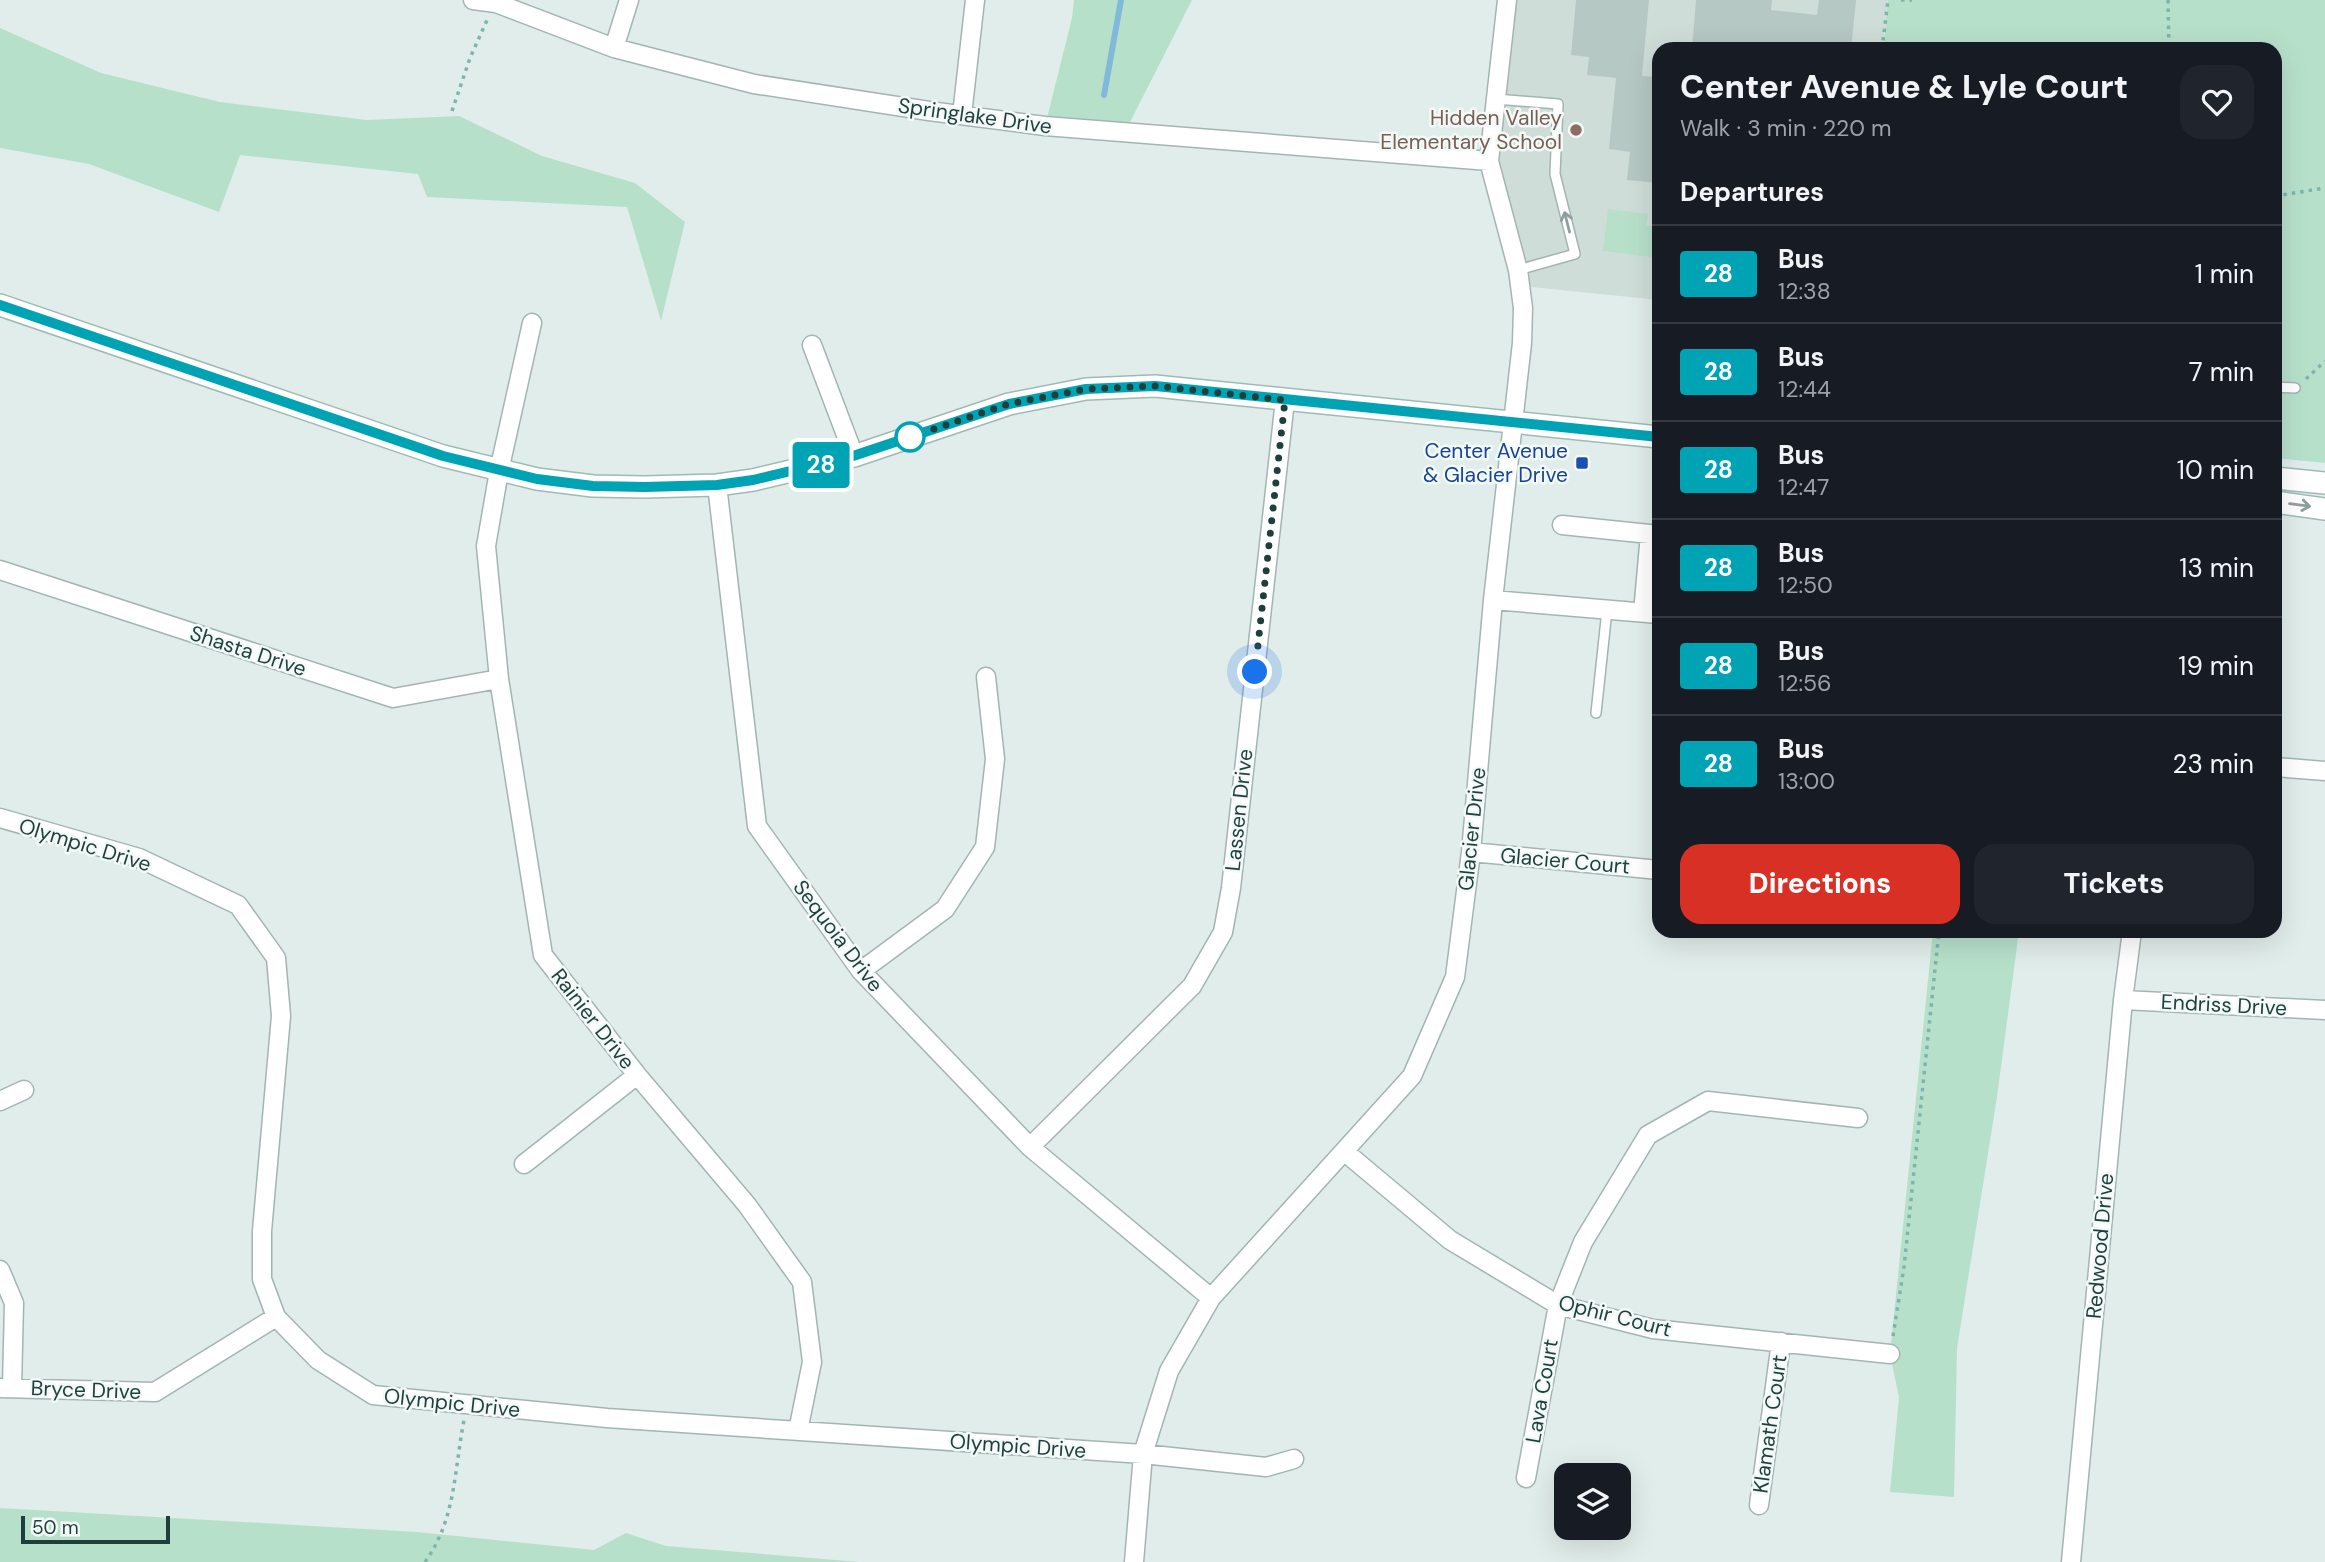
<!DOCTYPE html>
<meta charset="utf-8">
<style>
body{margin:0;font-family:"DM Sans",sans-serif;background:#20242c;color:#f1f3f6;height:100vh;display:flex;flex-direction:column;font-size:26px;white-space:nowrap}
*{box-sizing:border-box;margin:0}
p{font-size:23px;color:#9ea1a6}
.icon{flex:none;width:38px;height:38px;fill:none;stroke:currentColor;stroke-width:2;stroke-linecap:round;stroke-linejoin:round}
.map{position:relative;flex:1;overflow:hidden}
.side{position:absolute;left:1652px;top:42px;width:630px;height:896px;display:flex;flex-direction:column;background:#171b24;border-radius:21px;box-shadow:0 7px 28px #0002}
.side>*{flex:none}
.badge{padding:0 14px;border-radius:5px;font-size:24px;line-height:46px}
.buttons{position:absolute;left:1554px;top:1463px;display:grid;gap:14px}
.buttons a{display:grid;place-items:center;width:77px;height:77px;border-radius:14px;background:#171b24;box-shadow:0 7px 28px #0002;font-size:35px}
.scale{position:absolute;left:21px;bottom:18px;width:149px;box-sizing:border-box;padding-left:7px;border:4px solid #1f3f3d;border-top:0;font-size:19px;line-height:24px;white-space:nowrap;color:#1f3f3d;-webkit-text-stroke:5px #f2f9f7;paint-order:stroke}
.you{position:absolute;width:35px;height:35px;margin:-18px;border:5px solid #fff;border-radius:50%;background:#1a73e8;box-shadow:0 0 0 10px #1a73e833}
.map>.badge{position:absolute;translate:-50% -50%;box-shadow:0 0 0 4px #fff}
h2{padding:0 28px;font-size:26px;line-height:63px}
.round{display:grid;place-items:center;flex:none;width:74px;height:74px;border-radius:21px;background:#20242c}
.summary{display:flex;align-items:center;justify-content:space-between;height:119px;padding:0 28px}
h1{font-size:33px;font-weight:800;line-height:52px}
.action{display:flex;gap:14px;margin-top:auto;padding:14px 28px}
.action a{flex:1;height:80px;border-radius:21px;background:#d93025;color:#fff;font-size:28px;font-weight:800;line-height:80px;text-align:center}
.action a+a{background:#20242c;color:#f1f3f6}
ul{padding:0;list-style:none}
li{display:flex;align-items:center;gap:21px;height:98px;padding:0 28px;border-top:2px solid #363941}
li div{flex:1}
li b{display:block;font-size:26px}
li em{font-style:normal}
li .badge{min-width:77px;font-weight:700;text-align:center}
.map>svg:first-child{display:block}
.built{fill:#cfddd9}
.green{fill:#b7e0cb}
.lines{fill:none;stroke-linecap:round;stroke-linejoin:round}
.stream{stroke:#83b9d8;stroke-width:6}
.building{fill:#b6c8c4}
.lane-casing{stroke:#a3b5b3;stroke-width:12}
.street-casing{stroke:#a3b5b3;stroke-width:21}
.secondary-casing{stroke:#9ebab5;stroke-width:24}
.path{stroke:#7eb4ae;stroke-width:3.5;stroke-dasharray:3.5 5;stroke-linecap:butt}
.lane{stroke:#fff;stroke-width:9}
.street{stroke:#fff;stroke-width:18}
.secondary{stroke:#fff;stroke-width:21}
.oneway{stroke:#8f9f9e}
.line-casing{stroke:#fff;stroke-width:16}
.line{stroke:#00a3b4;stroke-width:10}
.walk{stroke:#1f3f3d;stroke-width:7;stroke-dasharray:0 12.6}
.education-dot{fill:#8d6e63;stroke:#f2f9f7;stroke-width:2.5}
.stop-dot{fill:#fff;stroke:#00a3b4;stroke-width:3.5}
.transit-dot{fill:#1a4fb4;stroke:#f2f9f7;stroke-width:2.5}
.labels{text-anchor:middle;stroke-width:5;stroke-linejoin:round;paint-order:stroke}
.street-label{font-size:21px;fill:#1f3f3d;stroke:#f2f9f7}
.education-label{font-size:21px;fill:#785e54;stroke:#f2f9f7;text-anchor:end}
.transit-label{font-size:21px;fill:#164399;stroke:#f2f9f7;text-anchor:end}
</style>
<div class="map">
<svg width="2325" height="1562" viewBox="0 0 2325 1562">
<rect width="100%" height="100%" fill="#e1edea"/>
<path class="built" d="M1507 0H1888L1882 49H1659V300L1521 286 1489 161Z"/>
<path class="green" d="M1074 0H1192L1124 134 1045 126 1072 18Z
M1888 0H2325V463L2275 458V49H1883Z
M0 28 101 73 220 102 367 120 459 116 542 156 635 183 685 222 661 321 627 207 427 197 418 174 240 155 219 212 89 164 0 148Z
M1608 209 1648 214 1646 226 1659 227V258L1603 251Z
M1933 931H2019L1997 1097 1957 1348 1954 1497 1890 1492 1899 1397 1890 1354Z
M0 1508 417 1532 594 1550 626 1533 666 1546 860 1562H0Z"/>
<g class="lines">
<path class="stream" d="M1104 95 1121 0"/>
</g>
<path class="building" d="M1576 0H1649L1642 76 1659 77V183L1627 180 1630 152 1609 149 1616 78 1587 75 1589 57 1571 55Z
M1696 0H1772L1771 10 1817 15 1819 0H1856L1851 49H1692Z"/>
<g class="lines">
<g class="lane-casing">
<path id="lane" d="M1496 99 1558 104 1555 174 1575 254 1518 270
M2275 387 2295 388
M1596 713 1607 610"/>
</g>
<g class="street-casing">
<path id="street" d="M473 0 496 3 614 48 754 84 929 111 1045 126 1489 161
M614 48 629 0
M962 115 975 0
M532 323 499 471 486 546 499 679 543 955 637 1075 747 1205 802 1282 812 1362 798 1431
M812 345 854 456
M717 485 757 826 861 971 1030 1147 1211 1298
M1562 525 1659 535
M0 570 393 698 499 679
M1493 600 1659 614
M1643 613 1650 534
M2275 767 2325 771
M0 818 139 858 238 905 276 958 281 1016 262 1231V1279L276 1317 318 1360 373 1395 607 1418 1143 1454 1266 1467 1294 1459
M1471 852 1659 870
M861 971 945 909 985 847 995 759 986 677
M2123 1000 2325 1010
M0 1101 24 1090
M1030 1147 1192 986 1223 932 1231 888 1285 400
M1345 1152 1450 1240 1558 1305 1653 1329 1890 1354
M524 1164 637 1075
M0 1270 14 1303 12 1387
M0 1388 155 1392 276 1317
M1526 1478 1558 1305 1583 1242 1648 1135 1708 1101 1858 1118
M1759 1505 1781 1342
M1134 1562 1143 1454 1169 1371 1211 1298 1412 1076 1455 977 1471 852 1493 600 1522 343 1523 308 1518 270 1489 161 1507 0
M2071 1562 2123 1000 2132 931"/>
</g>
<g class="secondary-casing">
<path id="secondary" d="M0 305 443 456 537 479 593 486 645 487 717 485 753 480 854 456 1009 404 1086 389 1155 386 1659 437
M2275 478 2325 483
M2275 502 2325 509"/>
</g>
<path class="path" d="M1901 0H1912
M2168 0 2169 49
M1882 49 1888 0
M452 111 470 58 488 18
M2275 196 2325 188
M2306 379 2325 361
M1893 1336 1904 1267 1939 931
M425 1562C456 1519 454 1471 464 1420"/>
<use href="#lane" class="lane"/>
<use href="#street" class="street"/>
<use href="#secondary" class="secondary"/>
</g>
<defs><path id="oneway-shaft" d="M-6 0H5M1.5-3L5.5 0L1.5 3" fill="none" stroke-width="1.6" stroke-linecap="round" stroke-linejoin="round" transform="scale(1.75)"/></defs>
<g class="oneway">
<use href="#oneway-shaft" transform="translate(1567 222) rotate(-104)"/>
<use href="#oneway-shaft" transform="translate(2300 505) rotate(7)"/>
</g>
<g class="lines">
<g class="line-casing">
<path id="line" d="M0 305 443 456 537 479 593 486 645 487 717 485 753 480 853 456 1009 404 1086 389 1155 386 1659 437"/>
</g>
<use href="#line" class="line"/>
<path class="walk" d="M910 437 1009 404 1086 389 1155 386 1285 400 1255 672"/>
</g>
<circle class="education-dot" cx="1576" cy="130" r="7"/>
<circle class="stop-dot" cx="910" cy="437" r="14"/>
<rect class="transit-dot" x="1575" y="456" width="14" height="14" rx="3.5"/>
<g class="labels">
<g class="street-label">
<text transform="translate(975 116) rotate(8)" y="7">Springlake Drive</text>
<text transform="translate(248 651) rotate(18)" y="7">Shasta Drive</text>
<text transform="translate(1239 810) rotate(-84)" y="7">Lassen Drive</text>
<text transform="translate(1472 829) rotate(-84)" y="7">Glacier Drive</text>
<text transform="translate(85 845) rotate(17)" y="7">Olympic Drive</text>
<text transform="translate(1565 861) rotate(5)" y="7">Glacier Court</text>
<text transform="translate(838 936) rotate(53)" y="7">Sequoia Drive</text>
<text transform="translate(2224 1005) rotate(3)" y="7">Endriss Drive</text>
<text transform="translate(593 1019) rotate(52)" y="7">Rainier Drive</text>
<text transform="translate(2100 1246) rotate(-85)" y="7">Redwood Drive</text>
<text transform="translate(1615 1316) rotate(14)" y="7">Ophir Court</text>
<text transform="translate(86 1390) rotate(2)" y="7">Bryce Drive</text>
<text transform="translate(1542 1391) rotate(-80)" y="7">Lava Court</text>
<text transform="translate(452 1403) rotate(6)" y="7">Olympic Drive</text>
<text transform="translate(1770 1424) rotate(-82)" y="7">Klamath Court</text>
<text transform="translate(1018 1446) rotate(4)" y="7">Olympic Drive</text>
</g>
<g class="education-label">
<text x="1562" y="125">Hidden Valley<tspan x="1562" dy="24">Elementary School</tspan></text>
</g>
<g class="transit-label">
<text x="1568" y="458">Center Avenue<tspan x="1568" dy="24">&amp; Glacier Drive</tspan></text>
</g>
</g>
</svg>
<div class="buttons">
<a><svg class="icon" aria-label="layers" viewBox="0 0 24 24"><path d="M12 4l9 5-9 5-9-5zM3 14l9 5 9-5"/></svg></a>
</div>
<div class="scale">50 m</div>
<div class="you" style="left:1255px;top:672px"></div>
<b class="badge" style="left:821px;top:465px;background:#00a3b4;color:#fff">28</b>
<section class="side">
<div class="summary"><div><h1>Center Avenue &amp; Lyle Court</h1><p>Walk · 3 min · 220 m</p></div><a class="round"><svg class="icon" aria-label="heart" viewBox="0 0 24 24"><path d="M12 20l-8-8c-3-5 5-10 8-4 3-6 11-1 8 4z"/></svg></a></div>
<h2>Departures</h2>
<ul>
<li><span class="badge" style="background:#00a3b4;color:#fff">28</span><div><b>Bus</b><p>12:38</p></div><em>1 min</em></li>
<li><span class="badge" style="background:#00a3b4;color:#fff">28</span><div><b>Bus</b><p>12:44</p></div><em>7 min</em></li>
<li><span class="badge" style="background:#00a3b4;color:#fff">28</span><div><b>Bus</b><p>12:47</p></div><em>10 min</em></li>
<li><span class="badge" style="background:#00a3b4;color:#fff">28</span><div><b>Bus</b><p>12:50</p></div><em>13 min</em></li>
<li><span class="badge" style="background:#00a3b4;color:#fff">28</span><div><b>Bus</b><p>12:56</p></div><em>19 min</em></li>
<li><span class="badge" style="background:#00a3b4;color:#fff">28</span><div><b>Bus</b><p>13:00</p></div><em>23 min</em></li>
</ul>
<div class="action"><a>Directions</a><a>Tickets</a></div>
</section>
</div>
